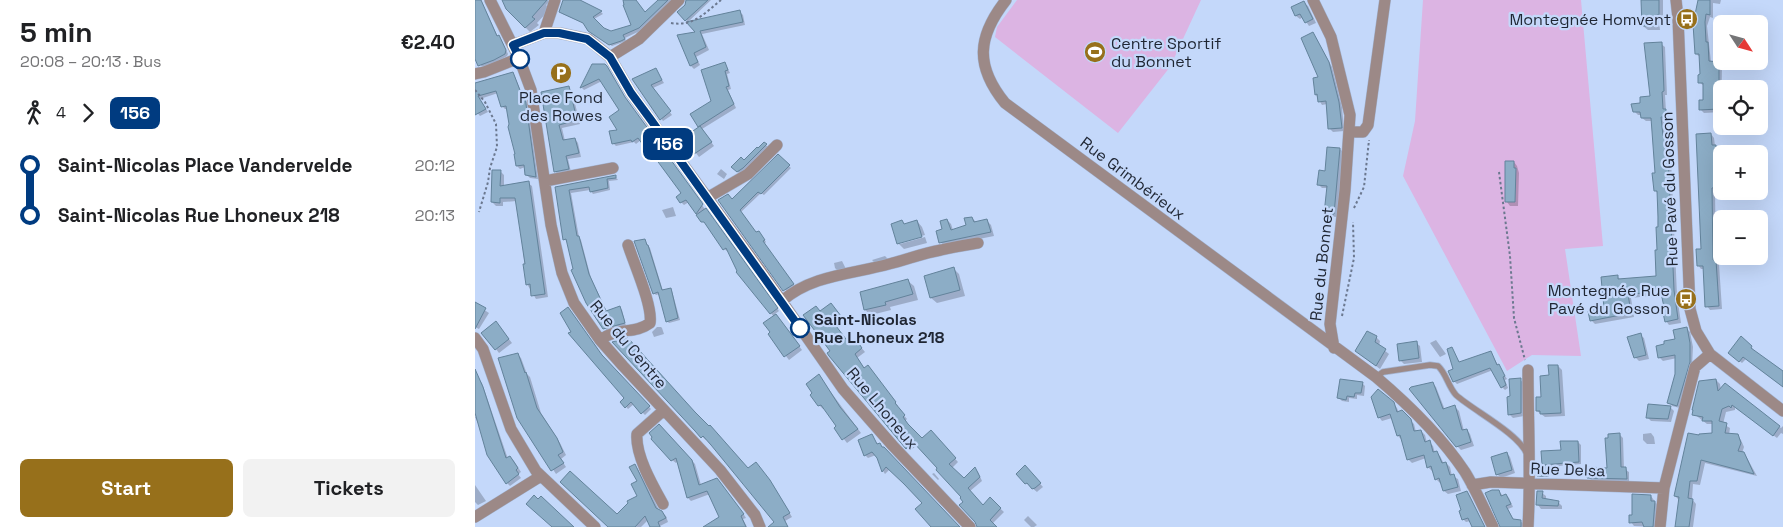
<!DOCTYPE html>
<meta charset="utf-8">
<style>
body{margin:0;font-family:"Space Grotesk",sans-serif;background:#f2f2f2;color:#202124;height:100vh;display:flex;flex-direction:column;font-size:19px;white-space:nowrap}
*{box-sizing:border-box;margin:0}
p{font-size:16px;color:#757577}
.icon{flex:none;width:28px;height:28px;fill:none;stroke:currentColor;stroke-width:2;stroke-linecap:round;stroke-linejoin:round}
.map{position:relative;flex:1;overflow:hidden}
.panel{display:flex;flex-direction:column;background:#fff;width:475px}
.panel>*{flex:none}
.badge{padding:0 10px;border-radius:8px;font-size:18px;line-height:32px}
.needle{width:32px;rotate:126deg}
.buttons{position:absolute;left:1238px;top:15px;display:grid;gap:10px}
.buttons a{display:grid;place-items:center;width:55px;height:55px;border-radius:8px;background:#fff;box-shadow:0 5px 20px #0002;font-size:25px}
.map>.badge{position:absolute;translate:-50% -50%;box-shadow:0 0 0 2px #fff}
.legs{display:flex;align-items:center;gap:8px;height:55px;padding:0 20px;font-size:16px}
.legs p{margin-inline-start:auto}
.summary{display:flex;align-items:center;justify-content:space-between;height:85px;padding:0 20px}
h1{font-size:28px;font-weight:700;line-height:38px}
.cta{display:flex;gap:10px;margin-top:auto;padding:10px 20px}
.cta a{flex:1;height:58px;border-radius:8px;background:#97701b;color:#fff;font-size:20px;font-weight:700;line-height:58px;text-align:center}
.cta a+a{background:#f2f2f2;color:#202124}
ul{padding:0 20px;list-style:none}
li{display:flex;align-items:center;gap:18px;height:50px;font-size:19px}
li i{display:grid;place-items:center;width:8px;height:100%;margin:0 6px;background:currentColor}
li i::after{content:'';width:12px;height:12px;margin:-6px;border:4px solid;border-radius:50%;background:#fff}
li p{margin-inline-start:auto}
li:first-child i{background:linear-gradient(#0000 50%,currentColor 0)}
li:last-child i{background:linear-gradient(currentColor 50%,#0000 0)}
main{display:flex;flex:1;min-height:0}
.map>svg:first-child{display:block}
.green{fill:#dcb4e3}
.shadow{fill:#0003}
.building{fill:#8cadc6;stroke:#63839b}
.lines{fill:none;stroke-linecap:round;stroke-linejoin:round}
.service-casing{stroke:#a3b4d2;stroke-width:7}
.minor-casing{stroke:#a3b4d2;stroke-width:12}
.path{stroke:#6b788f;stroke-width:2;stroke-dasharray:2.5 2.5;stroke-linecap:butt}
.service{stroke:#9c8987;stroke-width:5.5}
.minor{stroke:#9c8987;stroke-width:11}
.line-1-casing{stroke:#fff;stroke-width:11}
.line-1{stroke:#003b80;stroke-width:8}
.stop-1-dot{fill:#fff;stroke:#003b80;stroke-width:2.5}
.labels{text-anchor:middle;stroke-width:4.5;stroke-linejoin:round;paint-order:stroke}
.poi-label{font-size:16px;fill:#1f2633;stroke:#c4d8fa;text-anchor:end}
.street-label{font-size:16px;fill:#1f2633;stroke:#c4d8fa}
.stop-label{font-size:16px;font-weight:bold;fill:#1f2633;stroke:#c4d8fa;text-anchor:start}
</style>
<main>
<section class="panel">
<div class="summary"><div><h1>5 min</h1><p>20:08 – 20:13 · Bus</p></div><b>€2.40</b></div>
<div class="legs"><svg class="icon" aria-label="walk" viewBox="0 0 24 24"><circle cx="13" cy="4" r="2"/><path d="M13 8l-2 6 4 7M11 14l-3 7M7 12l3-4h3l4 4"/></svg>4<svg class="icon" aria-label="forward" viewBox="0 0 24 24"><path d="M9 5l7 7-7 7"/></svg><b class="badge" style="background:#003b80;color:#fff">156</b></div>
<ul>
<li><i style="color:#003b80"></i><b>Saint-Nicolas Place Vandervelde</b><p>20:12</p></li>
<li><i style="color:#003b80"></i><b>Saint-Nicolas Rue Lhoneux 218</b><p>20:13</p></li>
</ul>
<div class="cta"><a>Start</a><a>Tickets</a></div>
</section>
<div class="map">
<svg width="1308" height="527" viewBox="0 0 1308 527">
<rect width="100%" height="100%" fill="#c4d8fa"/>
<path class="green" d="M542 0H726L695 67 643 133 520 37 522 27Z
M948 0H1106L1128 246 1090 249 1106 356 1057 355 1032 371 928 176 940 121Z"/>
<path class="shadow" d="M0 0H6L23 37 26 39 33 54 32 56 22 62 7 67 0 56Z
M28 0H73L75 2 71 5 75 9 62 23 64 25 55 32 32 9Z
M90 0H105L126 12 128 14 119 19 129 29 136 32 158 26 149 0H157L170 13 185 0H199L167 30 150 38 151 41 137 46 117 33 110 24 88 14Z
M212 0H236L213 22 204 12 211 6Z
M1167 0H1188V19L1184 20 1185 30H1173L1168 26Z
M1225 0H1246L1245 4 1238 3V18L1235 17 1232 26 1236 62 1244 63 1247 67 1246 112 1229 113 1226 110 1229 101V86L1224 82 1226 75 1225 57 1221 54Z
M829 3 833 6 841 23 834 26 828 17 825 19 821 16 818 8Z
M265 12 268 15 270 25 227 34 234 50 221 57 225 65 219 69 216 66 223 32 214 23Z
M838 33 857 67 867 107 869 131 858 132 854 128 852 104 847 105 841 95 839 79 845 78Z
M1186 44 1190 47 1192 95H1190L1191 111 1194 114V120H1189L1190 137 1195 141 1196 158 1202 295 1206 323 1194 325 1191 321V313L1187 291 1173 292 1174 296 1156 298 1159 317 1120 324 1116 320 1131 309 1143 277 1146 280 1182 277 1183 194 1180 190 1181 174 1178 121H1171L1167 118V115H1163L1159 111 1176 98Z
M250 63 255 73 252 74 256 89 253 90 261 108 227 129 239 146 224 157 210 139 225 127 224 126 237 101Z
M118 65 152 102 304 311 300 314 327 350 314 360 294 334 299 317 263 272 253 250 252 251 249 249 232 224 227 221 214 202 209 205 206 202 208 193 178 153 176 154 174 151 166 140 161 144 159 142 141 146 138 143 145 131 146 110 127 81 109 90 107 88Z
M181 70 189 83 178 88 197 115 188 121 159 80Z
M37 74 40 77 49 99 52 102 63 179 55 178 52 175 50 167 45 169 42 166V154L33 109H30L27 106 23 93 5 99 13 112 5 116 0 110V85Z
M94 88 97 91 105 124 87 128 90 141 100 139 103 143 106 157 93 159 96 172 83 175 80 171 68 93Z
M1236 134 1239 138 1240 146 1244 150 1246 190 1240 191 1241 262 1244 264 1247 309 1235 310 1232 306 1229 269H1226L1223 265 1228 250Z
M290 144 295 149 266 175 258 167 269 162Z
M865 149 868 152 862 217 853 216 850 213 853 188H847L844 185Z
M303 156 316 168 289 195 286 193 266 212 282 234 286 235 291 242 289 244 320 286 312 292 257 201Z
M1039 162 1042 166 1044 173 1043 206H1035L1032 202Z
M246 169 252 174 249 179 242 174Z
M26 172 29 175V186L53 183 57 186 73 297 61 299 52 284 42 201 28 202V206H21L17 202Z
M140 176 143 180 134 181 135 190 118 194 115 190 96 193 104 237 106 240 116 278 132 312 145 307 147 310 151 326 132 331 99 270 92 241 89 239 82 188Z
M198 207 201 216 191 218 187 210Z
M497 218 501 222 512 221 516 225 519 236 469 246 466 242 472 220 476 224 478 230 492 226Z
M427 221 430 225 442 221 447 227 450 235 425 242V244L450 237 452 243 429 249 423 243Z
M169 241 175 248 188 291 195 289 197 291 205 320 194 323 192 321 184 294 181 295 179 293Z
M410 256 413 259 400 263 397 260Z
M367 261 371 269 363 271 360 268 359 263Z
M478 268 484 274 490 296 462 303 456 298Z
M433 281 439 286 443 300 415 307 416 310 396 315 390 310Z
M0 304 14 313 4 329 0 327Z
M359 308 368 320 360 326 374 344 385 346 390 352 382 358 390 369 396 370 423 406 422 407 432 419 430 421 447 440 456 432 483 462 477 468 489 480 500 469 503 472 507 481 495 491 508 506 515 499 529 512 517 524 521 527H507L488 497 442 445 435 451 432 448 357 351 345 312Z
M25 327 37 343 24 353 21 349Z
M182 327H186L187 328 189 334 179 337 177 332Z
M1212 329 1215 332 1218 347 1217 366 1205 408 1197 406 1194 402 1201 374 1202 358 1188 361 1185 358 1182 347 1201 340Z
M98 333 129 359 176 409 170 415 159 404 153 409 147 402 150 399Z
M1165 335 1169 338 1174 359 1164 361 1160 357Z
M901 337 905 341 904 346 914 354 905 369 886 355Z
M1266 338 1278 349 1277 350 1308 373V387L1271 359 1267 363 1257 355Z
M961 340 971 354 965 357 955 343Z
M941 343 945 346 947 362 929 364 925 360Z
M976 349 985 363 1015 352 1032 379 1030 380 1033 388 1030 390 1027 387 1018 370 982 384 979 381Z
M42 354 46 358 52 374 55 377 66 413 85 443 91 455 86 459 91 467 81 474 44 418Z
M1083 366 1087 370 1090 416 1070 417 1062 411 1075 377Z
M344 376 386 433 372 443 361 429 363 427 350 408 348 409 344 405Z
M4 380 7 383 33 459 35 457 39 461 46 472 43 474 46 478 35 486 32 483 0 417 7 415V413L0 415V381Z
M1045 380 1049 383V416L1038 418 1034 414 1036 397Z
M1241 380 1245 384 1246 390 1250 385 1306 428 1308 426V434L1306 433 1302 438 1260 407V410L1251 412 1248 424 1255 428 1254 435 1262 436 1266 440 1269 447 1267 453 1272 458 1282 476 1230 463 1225 485 1218 484 1217 499 1221 504 1218 527H1199L1202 526 1204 500 1200 496 1225 437 1238 435V424H1232L1219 414Z
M887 383 890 386 889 396 882 395V399L874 398V402L867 401 864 398Z
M957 383 961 387 970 410 980 407 984 411 989 431 992 430 995 434 999 446 986 450 982 446Z
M918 403 922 408 924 413 927 412 939 424 941 432 946 431 950 435 952 443 954 442 958 446 960 453 965 456 969 464 971 463 975 467 977 476 983 479 986 491 973 494 969 491 967 482 965 483 961 479 959 470 957 471 953 467 951 458 937 463 933 459 926 439 923 436 917 418 907 421 904 417Z
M1195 407 1199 411 1196 422 1176 421 1172 417Z
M224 418 273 469 298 485 317 517 310 521 313 527H297L301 522 232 439 231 440 221 431Z
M184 426 220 464 226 485 266 510 271 518 268 519 272 527H230L246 518 235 494 216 501 213 498 203 461 201 463 197 460Z
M1176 433 1179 437 1180 444H1172L1168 440V434Z
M1145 435 1148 438 1149 469 1154 472V482L1117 481 1113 477 1133 469Z
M397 436 403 445 404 444 407 447 483 527H457L448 503 415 469 410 474 408 471 401 455 393 458 390 455Z
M1103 442 1106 445V464L1072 467 1074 469V477H1065L1063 476 1071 467 1068 464Z
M1032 453 1035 457 1040 473 1026 478 1022 474Z
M160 466 163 469 184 510 191 516 193 522 185 526 186 527H176L173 520 166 527H135L142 516 164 496V481Z
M550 467 568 487 563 491 562 492 551 483Z
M459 473 464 479 463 480 457 474Z
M0 485 11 501 3 505 0 502Z
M1024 491 1028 496 1031 495 1034 498 1038 507 1033 509 1039 521H1045L1049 524V527H1027Z
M992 492 995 496 1010 527H998L996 521 991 522 988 519Z
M1067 493 1071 496V500L1083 502 1087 506V509H1066L1063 505Z
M1176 496 1183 506 1181 527 1159 526 1156 522 1159 516Z
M553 516 562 525 559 527H556L549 520Z"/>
<path class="building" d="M0 0H6L22 36 24 35 31 50 30 54 19 60 3 66 0 59Z
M27 0H72L57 17 60 19 50 28 31 9Z
M88 0H105L127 11 118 17 129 28 136 31 156 25 148 5H149L148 0H161L170 12 183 0H193L164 28 148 35 150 39 146 41 134 45 113 31 108 23 84 12Z
M211 0H233L210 21 202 12 210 5Z
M1166 0H1184V15H1180L1181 26H1167Z
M1223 0H1235V15L1231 14 1230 22 1231 42H1233L1234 61 1244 62V109L1224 110V100H1228V83H1223V75L1225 74 1224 54H1220L1218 24Z
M829 1 838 19 830 23 825 14 820 16 816 7Z
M265 10 268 22 225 31 231 47 219 53 223 62 215 66 202 35 220 32 211 22Z
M838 32 854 62 864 102 867 128 853 129 851 101 843 102 842 94 840 95 838 78 843 77 826 38Z
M1187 42 1189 91 1187 92 1188 109H1191V117H1186L1188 136H1191L1193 154 1199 290 1203 319 1190 322 1188 313 1190 312 1185 288 1170 289 1171 293 1153 294 1156 313 1115 321 1113 311 1129 308 1126 277 1143 275V279L1181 276 1180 250H1182L1181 227H1183V217L1182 191H1179L1177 173H1180L1176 118H1166L1165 112H1158L1156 104 1165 103V97L1175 96 1169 43Z
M250 62 253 70 250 71 254 86 251 87 259 104 223 127 215 114 236 101 226 70Z
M117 64H130L132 66 150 97 228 204 221 214 211 200 205 203 201 197 206 193 175 151 173 152 163 138 157 142 156 140 137 144 134 131 142 130 134 117 144 110 124 79 105 88Z
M181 68 187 80 176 85 196 111 185 120 157 79Z
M38 72 48 98 50 97 61 177 50 175 49 165 41 166 39 154H40L33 127 34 124 31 106 26 107 21 91 3 96 11 109 0 115V83Z
M94 86 102 120 84 125 88 140 100 138 104 153 91 156 94 169 79 172 66 92Z
M225 126 237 142 219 154 208 138Z
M1236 133 1237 145H1241L1243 187 1237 188 1238 260H1241L1244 306 1230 307 1228 266H1222L1221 249H1226L1221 134Z
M289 142 292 144 268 168 262 172 256 167 266 157 269 160 282 147 283 148Z
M852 147 865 148 859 214H849L852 186 842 185 844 170 850 171Z
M303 154 315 165 286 194 283 192 265 210 281 232 284 231 290 240 288 241 319 284 308 291 243 200 253 194 257 199Z
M1030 161H1039V168H1041L1040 202H1030Z
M17 170H26L25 186 54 181 70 294 56 296 55 284 51 285 48 264H50L40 198H25V203L16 202Z
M141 175V178L132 179 133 188 115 192 114 187 94 190 102 236H104L114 274 131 311 145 306 149 319 150 323 128 329 111 303 96 270 98 269 91 239 88 240 80 187Z
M231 208 303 308 295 314 261 272 262 271 251 248 248 250 229 222H226L221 215Z
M497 217 499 222 512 219 516 232 464 243 461 231 467 229 465 221 472 219 476 230 491 225 489 218Z
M427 220 429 224 442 220 447 237 422 244 416 224Z
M170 239 172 245H173L187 290 196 288 203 318 191 322 183 292 178 294 159 241Z
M479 267 485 290 455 298 449 276Z
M433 279 438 294 410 302 411 305 389 310 385 292Z
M0 302 11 308 0 329Z
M356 303 366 316 358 322 374 343 377 340 380 343 382 341 387 348 380 354 389 368 393 365 421 402 420 403 430 415 428 417 433 424 447 438 456 430 481 458 474 464 489 478 500 467 505 477 493 488 508 505 515 497 526 508 515 520 522 527H502L500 522 484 505 488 502 485 498 486 497 461 470 462 468 438 442 431 449 354 356 352 353 355 351 328 315 341 306 345 311Z
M93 307 127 355 175 406 166 414 156 402 150 408 145 402 149 398 93 333 96 332 85 313Z
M301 314 325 346 309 357 293 334 295 332 288 323Z
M21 321 34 339 20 350 6 333Z
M1212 327 1215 343V362L1202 406 1192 403 1200 374V355L1183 358 1181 346 1189 344V341L1200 339 1198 330Z
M892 331 902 336 900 342 911 349 901 366 880 351Z
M1166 333 1171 355 1159 358 1152 337Z
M1266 336 1277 346 1276 348 1308 371V387L1268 357 1264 362 1253 353Z
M153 338 220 412 234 426 235 425 273 468 281 462 295 480 315 513 308 517 313 527H293L299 522 236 445 228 436 226 438 220 431 137 342Z
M942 341 944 358 924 361 922 344Z
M977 347 984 362 1016 351 1022 365 1024 364 1030 376 1028 377 1031 385 1026 388 1015 368 978 382 973 371 978 369 972 349Z
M43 353 50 373 51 372 62 408 82 438 88 452 83 455 89 463 76 471 42 418 23 358Z
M1073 365H1083L1086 413 1065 414V411H1061V397H1066L1065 376 1074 375Z
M0 369 8 387 31 458 35 456 43 468 41 470 44 474 31 484 12 455 0 413Z
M344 374 365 407 383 429 367 440 359 428 361 426 346 405 343 406 335 395 337 393 331 384Z
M1046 378V413L1033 415 1032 397 1035 396 1034 379Z
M865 379 888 382 886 393H880L879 397 872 396 871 400 862 398Z
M1241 379 1243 391 1250 383 1305 426 1298 436 1257 405 1256 408 1254 406 1247 409 1244 421 1252 423 1250 433 1263 434 1266 443 1263 451 1269 452 1279 474 1226 460 1222 481H1215L1213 498 1218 499 1214 527H1200L1204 497 1199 496 1213 433 1224 435V434L1237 433V421H1227L1228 417 1217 415 1218 410H1217L1224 381Z
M958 382 968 409 980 405 987 430 992 429 996 442 981 447 934 389 936 387Z
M903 389 919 402 922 412 927 410 936 419 939 431 946 430 950 442 955 440 958 452 962 451 967 463 971 462 975 475 979 474 983 487 968 491 964 478 960 480 956 466 952 468 949 455 932 460 925 435 922 436 915 414 903 418 896 397Z
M1173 404 1196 406 1193 419 1171 418Z
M184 424 217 460 224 485 242 478 269 514 266 516 271 527H228L244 517 232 491 212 498 201 458 196 461 176 439 177 437 174 433Z
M1145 433 1146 467H1151L1152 479 1112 478V467L1132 468 1130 438H1133V434Z
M397 434 402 444 405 443 407 447H409L485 527H456L440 509 447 503 429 484 411 467 407 472 402 458 397 452 389 456 383 440Z
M1085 441H1103L1104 462 1067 465 1066 451 1086 450Z
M1032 452 1037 470 1021 475 1016 457Z
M160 464 181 508 187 511 191 518 183 522 185 527H175L170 516 160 527H133L85 482 95 471 142 514 153 503 152 501 162 496 156 484 162 481 154 467Z
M1062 464 1073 466V476H1062Z
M550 465 566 483 560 488 557 489 552 483 550 484 541 474Z
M1017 490H1024L1026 496 1031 494 1036 504 1031 506 1038 519 1046 520V527H1025L1010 493Z
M992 491 1010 527H997L993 518 987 520 984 511 986 510 981 495Z
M1062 491H1068L1067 498 1084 501 1083 506 1061 505Z
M1157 494 1176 495V501H1180L1178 527H1169L1167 522 1154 523V515H1157Z
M59 495 63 499 66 496 99 527H77L51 504Z"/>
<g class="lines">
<g class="service-casing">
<path id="service" d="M901 377 908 372 955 365 963 366C971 373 973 386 981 395 999 411 1043 433 1052 454"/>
</g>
<g class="minor-casing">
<path id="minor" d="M15 0 44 58 56 90 76 225 87 273 99 303 125 340 148 366 245 470 280 515 285 527
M531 0C502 37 500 66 530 103L901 377C934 405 966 436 990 472 1001 490 1009 509 1018 527
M838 0 856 37 875 115 870 190 855 324 859 348
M1201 0 1203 18 1215 309 1221 331 1235 354 1308 411
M69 33 80 0
M38 45 69 33H84L113 39 135 57 156 93 285 270 368 389 418 446 495 527
M135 57 164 39 204 0
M0 74 9 72 44 58
M874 132H888L893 125 910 0
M70 181 138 168
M232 198 273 174 302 145
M307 301C336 275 378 274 414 264 431 260 448 253 466 250 478 247 491 245 503 243
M0 338 8 349 36 429 61 471 120 527
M125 340C144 326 159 335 175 323 178 306 159 264 153 245
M1053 370C1053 422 1056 475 1053 527
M997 485 1016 482 1189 488
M188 504C178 486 160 455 162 434L189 410
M0 517 66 476
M1185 527 1189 488 1220 367 1235 354"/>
</g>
<path class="path" d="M196 23C218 27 230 13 246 0
M0 90 10 102 21 124 22 147 15 168 13 182 4 212
M1024 172 1035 256 1039 318 1050 360
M879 208 889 187 894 140
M867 316 879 258 878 222"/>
<use href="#service" class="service"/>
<use href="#minor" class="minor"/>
</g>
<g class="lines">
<g class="line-1-casing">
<path id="line-1" d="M45 59 38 45 69 33H84L112 39 135 57 156 93 176 120 325 328"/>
</g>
<use href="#line-1" class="line-1"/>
</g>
<defs>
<g id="bus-disc" transform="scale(1.125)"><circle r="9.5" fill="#97701b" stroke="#c4d8fa"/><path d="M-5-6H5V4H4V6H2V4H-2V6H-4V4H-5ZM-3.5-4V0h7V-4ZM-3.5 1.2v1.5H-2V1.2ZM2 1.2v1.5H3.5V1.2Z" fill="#fff"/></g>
<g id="stadium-disc" transform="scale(1.125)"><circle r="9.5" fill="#97701b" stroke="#c4d8fa"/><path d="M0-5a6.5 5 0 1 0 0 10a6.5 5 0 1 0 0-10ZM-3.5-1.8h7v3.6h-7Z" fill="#fff"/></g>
<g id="parking-disc" transform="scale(1.125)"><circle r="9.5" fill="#97701b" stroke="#c4d8fa"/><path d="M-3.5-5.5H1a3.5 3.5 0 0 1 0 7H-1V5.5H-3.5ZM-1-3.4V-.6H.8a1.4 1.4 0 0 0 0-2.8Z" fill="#fff"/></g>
</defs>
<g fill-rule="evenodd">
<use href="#bus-disc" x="1212" y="19"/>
<use href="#stadium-disc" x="620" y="52"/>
<use href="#parking-disc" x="86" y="73"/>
<use href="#bus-disc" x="1211" y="299"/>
</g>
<g class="stop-1-dot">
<circle cx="45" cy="59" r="9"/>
<circle cx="325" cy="328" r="9"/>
</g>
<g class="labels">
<g class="poi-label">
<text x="1196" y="25">Montegnée Homvent</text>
<text x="636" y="49" text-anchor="start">Centre Sportif<tspan x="636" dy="18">du Bonnet</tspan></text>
<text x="86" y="103" text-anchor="middle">Place Fond<tspan x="86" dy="18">des Rowes</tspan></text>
<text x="1195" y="296">Montegnée Rue<tspan x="1195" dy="18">Pavé du Gosson</tspan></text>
</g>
<g class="street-label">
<text transform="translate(658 178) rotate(37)" y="6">Rue Grimbérieux</text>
<text transform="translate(1194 189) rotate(-92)" y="6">Rue Pavé du Gosson</text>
<text transform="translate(846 264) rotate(-84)" y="6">Rue du Bonnet</text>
<text transform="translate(154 344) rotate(50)" y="6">Rue du Centre</text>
<text transform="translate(408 408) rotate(50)" y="6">Rue Lhoneux</text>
<text transform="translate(1093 469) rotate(2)" y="6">Rue Delsa</text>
</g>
<g class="stop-label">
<text x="339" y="325">Saint-Nicolas<tspan x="339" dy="18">Rue Lhoneux 218</tspan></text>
</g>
</g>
</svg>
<div class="buttons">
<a><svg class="needle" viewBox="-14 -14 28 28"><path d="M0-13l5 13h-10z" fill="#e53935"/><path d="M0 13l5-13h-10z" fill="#757577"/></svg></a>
<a><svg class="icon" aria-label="locate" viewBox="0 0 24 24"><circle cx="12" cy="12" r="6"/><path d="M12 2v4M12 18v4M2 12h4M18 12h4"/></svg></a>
<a>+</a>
<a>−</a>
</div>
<b class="badge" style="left:193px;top:144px;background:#003b80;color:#fff">156</b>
</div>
</main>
